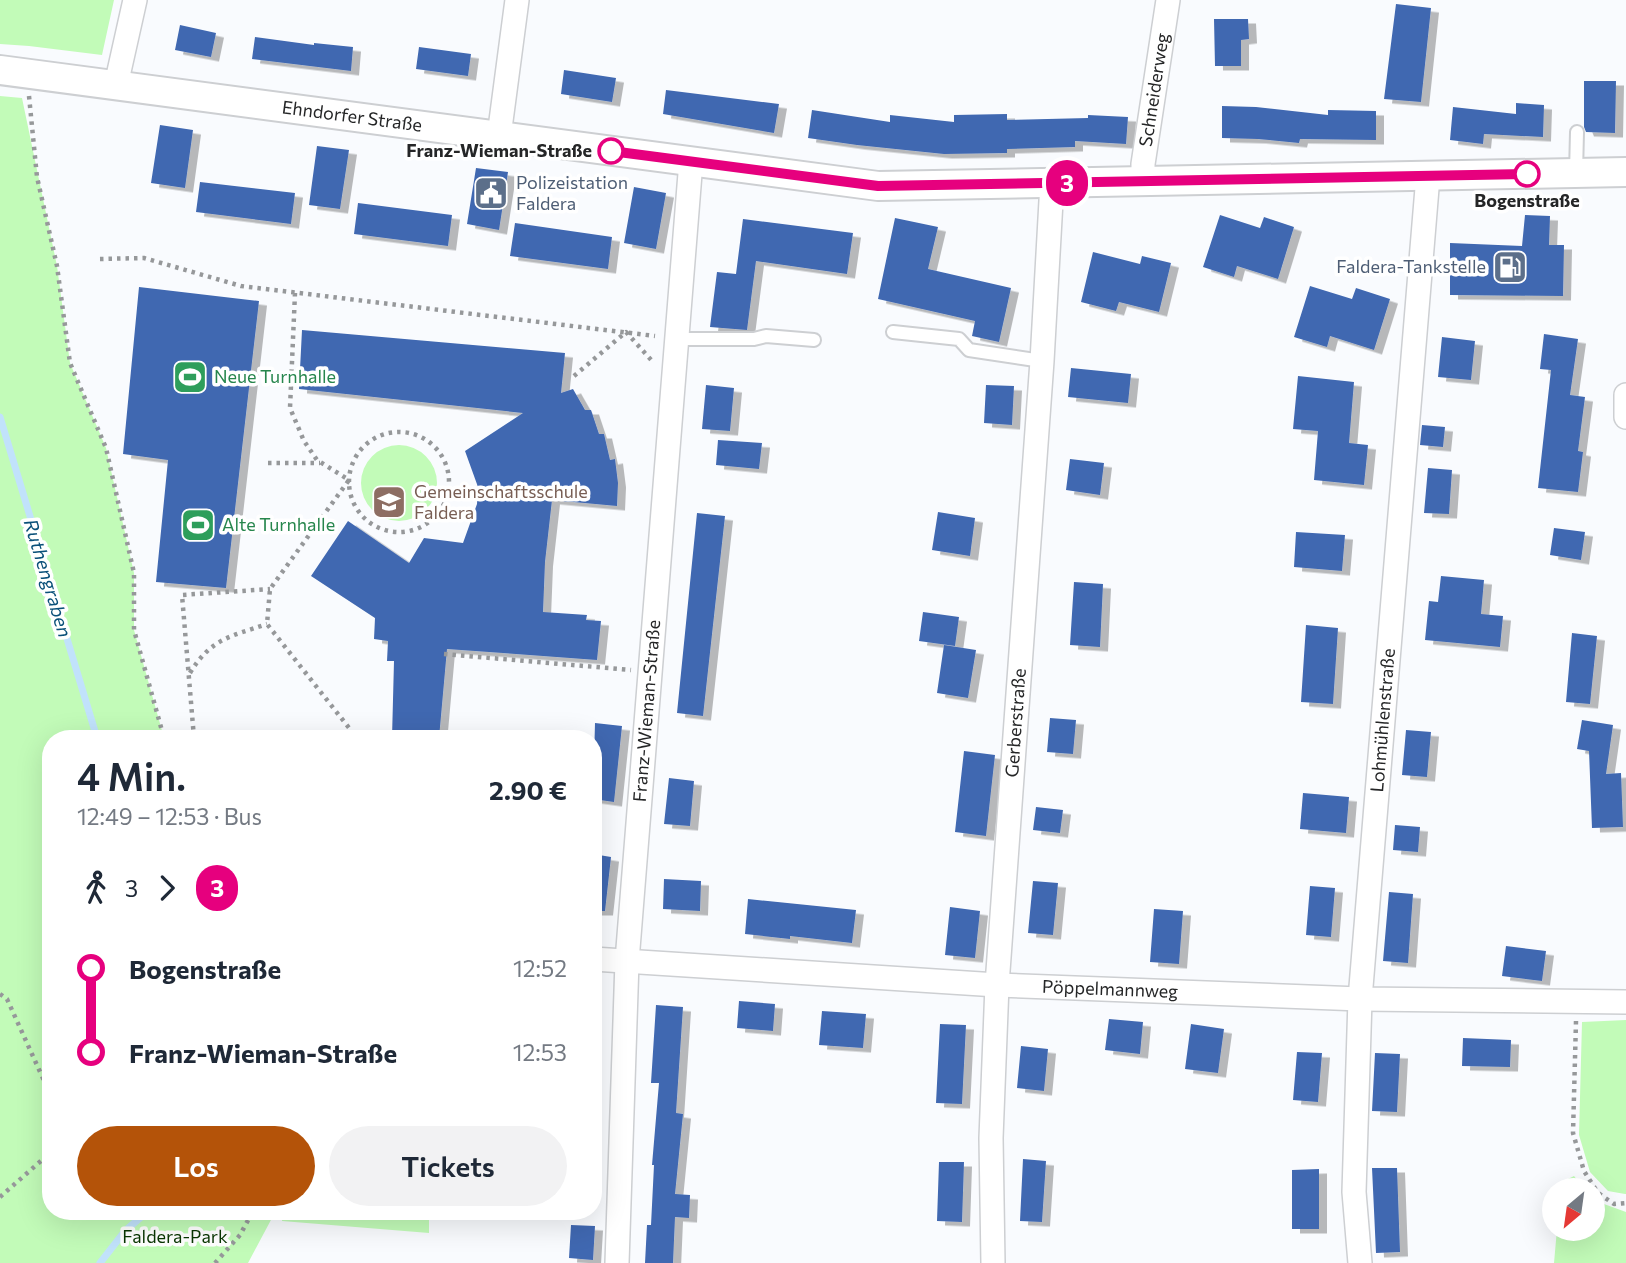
<!DOCTYPE html>
<html lang="de">
<meta charset="utf-8">
<style>
body{margin:0;font-family:Commissioner,sans-serif;background:#f2f2f3;color:#1f2937;height:100vh;display:flex;flex-direction:column;font-size:26px;white-space:nowrap}
*{box-sizing:border-box;margin:0}
p{font-size:23px;color:#747a83}
.icon{flex:none;width:38px;height:38px;fill:none;stroke:currentColor;stroke-width:2;stroke-linecap:round;stroke-linejoin:round}
.map{position:relative;flex:1;overflow:hidden}
.side{position:absolute;left:42px;top:730px;width:560px;height:490px;display:flex;flex-direction:column;background:#fff;border-radius:28px;box-shadow:0 7px 28px #0002}
.side>*{flex:none}
.badge{padding:0 14px;border-radius:23px;font-size:24px;line-height:46px}
.needle{width:46px;rotate:209deg}
.buttons{position:absolute;left:1542px;top:1178px;display:grid;gap:14px}
.buttons a{display:grid;place-items:center;width:63px;height:63px;border-radius:50%;background:#fff;box-shadow:0 7px 28px #0002;font-size:35px}
.map>.badge{position:absolute;translate:-50% -50%;box-shadow:0 0 0 4px #fff}
.legs{display:flex;align-items:center;gap:10px;height:77px;padding:0 35px;font-size:23px}
.legs p{margin-inline-start:auto}
.overview{display:flex;align-items:center;justify-content:space-between;height:119px;padding:0 35px}
h1{font-size:38px;font-weight:600;line-height:52px}
.cta{display:flex;gap:14px;margin-top:auto;padding:14px 35px}
.cta a{flex:1;height:80px;border-radius:42px;background:#b45309;color:#fff;font-size:28px;font-weight:600;line-height:80px;text-align:center}
.cta a+a{background:#f2f2f3;color:#1f2937}
ul{padding:0 35px;list-style:none}
li{display:flex;align-items:center;gap:24px;height:84px;font-size:26px}
li i{display:grid;place-items:center;width:10px;height:100%;margin:0 9px;background:currentColor}
li i::after{content:'';width:18px;height:18px;margin:-9px;border:5px solid;border-radius:50%;background:#fff}
li p{margin-inline-start:auto}
li:first-child i{background:linear-gradient(#0000 50%,currentColor 0)}
li:last-child i{background:linear-gradient(currentColor 50%,#0000 0)}
.map>svg:first-child{display:block}
.green{fill:#c2fbb8}
.lines{fill:none;stroke-linecap:round;stroke-linejoin:round}
.stream{stroke:#c1e2fb;stroke-width:7}
.building{fill:#4068b1;filter:url(#shadow)}
.service-casing{stroke:#cdcfd2;stroke-width:16}
.minor-casing{stroke:#cdcfd2;stroke-width:26}
.tertiary-casing{stroke:#cdcfd2;stroke-width:32}
.path{stroke:#96989a;stroke-width:4.5;stroke-dasharray:3.5 5;stroke-linecap:butt}
.service{stroke:#fff;stroke-width:12}
.minor{stroke:#fff;stroke-width:23}
.tertiary{stroke:#fff;stroke-width:28}
.line-1-casing{stroke:#fff;stroke-width:16}
.line-1{stroke:#e6007e;stroke-width:10}
.stop-1-dot{fill:#fff;stroke:#e6007e;stroke-width:3.5}
.labels{text-anchor:middle;stroke-width:7;stroke-linejoin:round;paint-order:stroke}
.street-label{font-size:18px;fill:#252627;stroke:#fff}
.stop-label{font-size:18px;font-weight:bold;fill:#252627;stroke:#fff;text-anchor:end}
.service-label{font-size:18px;fill:#4e5e75;stroke:#fff;text-anchor:start}
.leisure-label{font-size:18px;fill:#27864d;stroke:#fff;text-anchor:start}
.education-label{font-size:18px;fill:#785e54;stroke:#fff;text-anchor:start}
.park-label{font-size:18px;fill:#093602;stroke:#fff}
.water-label{font-size:19px;font-style:italic;fill:#0a5079;stroke:#fff}
</style>
<div class="map">
<svg width="1626" height="1263" viewBox="0 0 1626 1263">
<defs>
<filter id="shadow"><feDropShadow dx="8" dy="4.5" stdDeviation="0" flood-color="#0004"/></filter>
</defs>
<rect width="100%" height="100%" fill="#f9fbfe"/>
<path class="green" d="M0 0H114L102 55 29 46 0 44Z
M0 96 22 98 57 266 70 363 106 448 134 573V630L164 738H51V1211H272V1218L248 1263H0Z
M361 483a38 38 0 1 1 76 0a38 38 0 1 1-76 0Z
M1626 1020V1194H1625L1608 1191 1590 1172 1579 1135 1582 1022Z
M1574 1176 1585 1190H1560V1183Z
M1593 1200 1626 1212V1263H1554L1557 1229 1592 1228Z
M283 1211H429V1233L282 1221Z"/>
<g class="lines">
<path class="stream" d="M0 417 97 738
M100 1263 125 1231 148 1211"/>
</g>
<path class="building" d="M1396 4 1431 8 1421 102 1384 99Z
M1214 19H1248L1249 39 1241 40V66H1215Z
M180 25 216 33 211 57 175 50Z
M255 37 314 45V43L353 47 351 71 252 59Z
M419 47 471 54 468 76 416 69Z
M564 70 616 78 612 102 561 94Z
M1584 81H1616L1615 133 1586 132 1584 127Z
M666 90 779 104 774 133 663 114Z
M1516 103 1544 105 1543 137 1484 134 1483 144 1450 140 1453 107 1516 114Z
M1222 106 1256 107 1328 115V110L1376 111V140L1300 139 1299 143 1258 139 1222 138Z
M812 110 890 122V115L954 122V115L1007 114V120L1088 118V115L1128 117 1126 144 1075 141V147L1007 149V153L944 154 857 145 808 138Z
M160 125 193 130 185 188 151 183Z
M317 146 349 150 340 209 309 205Z
M476 168 508 172 499 230 467 224Z
M200 182 295 193 291 224 196 212Z
M634 187 666 193 656 249 624 243Z
M358 203 452 215 448 246 354 234Z
M1220 215 1260 228 1264 217 1294 227 1278 279 1237 266 1234 277 1203 267Z
M1525 215 1550 216 1549 245H1564L1563 296 1450 295V243L1522 246Z
M895 218 938 227 928 269 1011 288 999 342 972 336 975 321 878 299Z
M743 219 853 233 847 274 756 261 747 330 710 327 717 272 736 274Z
M515 223 612 237 608 269 510 256Z
M1093 252 1140 264 1142 256 1171 263 1159 312 1119 302 1116 311 1081 302Z
M1310 286 1352 299 1356 288 1390 299 1374 350 1330 336 1327 347 1294 337Z
M139 287 259 301 226 588 156 582 168 460 123 454Z
M302 330 565 353 561 393 573 389 585 410H591L599 434H604L610 460 615 459 618 483 617 506 552 500 545 562 543 612 587 615 586 620 601 621 597 660 447 649 439 738H392L394 661H387L388 641 374 639 375 618 311 576 348 521 409 563 424 538 463 543 477 504 478 487 465 451 523 413 299 389Z
M1544 334 1578 339 1570 395 1585 397 1578 451 1583 452 1578 492 1538 488 1551 370 1540 369Z
M1442 337 1475 341 1471 380 1438 377Z
M1071 368 1131 374 1128 403 1068 397Z
M1298 376 1354 382 1349 443 1368 445 1364 485 1314 480 1318 431 1293 429Z
M706 385 734 388 730 431 702 429Z
M986 385 1014 386 1012 425 984 423Z
M1422 425 1445 427 1443 447 1420 445Z
M718 440 762 443 759 469 716 465Z
M1070 459 1104 463 1100 495 1066 490Z
M1428 468 1452 470 1449 514 1424 513Z
M938 512 975 518 970 556 932 550Z
M697 513 725 516 703 716 677 713Z
M1554 528 1585 532 1581 560 1550 555Z
M1296 532 1345 535 1342 571 1294 567Z
M1441 576 1484 580 1481 614 1503 616 1500 647 1425 640 1429 601 1438 602Z
M1074 582 1103 584 1100 647 1070 645Z
M923 612 959 617 955 646 919 641Z
M1306 625 1338 628 1333 704 1301 702Z
M1572 633 1597 636 1590 704 1566 702Z
M944 645 976 650 968 698 937 693Z
M1050 718 1076 720 1073 754 1047 752Z
M1582 720 1613 725 1606 774 1621 773 1623 827 1592 828 1589 751 1577 749Z
M595 723 622 726 614 802 593 799Z
M1406 730 1431 732 1427 777 1402 775Z
M964 751 995 755 986 836 955 832Z
M669 778 694 781 690 826 664 824Z
M1303 793 1349 797 1346 833 1300 829Z
M1036 807 1063 810 1060 833 1033 830Z
M1395 825 1420 827 1418 852 1393 850Z
M593 854 611 857 605 911H593Z
M664 879 701 881 700 911 663 909Z
M1033 881 1058 883 1053 935 1028 933Z
M1310 886 1335 888 1331 937 1306 935Z
M1389 892 1413 894 1408 963 1383 961Z
M748 899 856 910 852 943 790 936V939L745 934Z
M950 907 980 911 975 958 945 955Z
M1154 909 1183 911 1179 964 1150 962Z
M1506 946 1546 951 1542 981 1502 976Z
M739 1001 775 1004 773 1031 737 1028Z
M656 1005 683 1007 676 1113 683 1114 675 1194 690 1195 689 1218 675 1217 673 1263H645L647 1225H651L654 1165H652L659 1083H651Z
M822 1011 866 1014 863 1048 819 1045Z
M1109 1019 1143 1022 1140 1054 1105 1050Z
M940 1024 966 1025 962 1104 936 1103Z
M1191 1024 1224 1029 1218 1073 1185 1069Z
M1463 1038 1511 1040 1510 1067 1462 1066Z
M1021 1046 1048 1049 1044 1091 1017 1088Z
M1297 1052 1322 1053 1318 1102 1293 1100Z
M1375 1053 1400 1054 1397 1112 1372 1111Z
M1023 1159 1046 1161 1042 1222 1020 1221Z
M939 1162H964L962 1222 937 1221Z
M1372 1168H1397L1400 1252 1376 1253Z
M1319 1169V1229H1292V1170Z
M571 1225 595 1226 593 1260 569 1258Z"/>
<g class="lines">
<g class="service-casing">
<path id="service" d="M1576 173 1577 132
M893 332 959 339 969 350 1042 361
M677 339H754L766 336 814 340"/>
</g>
<g class="minor-casing">
<g id="minor">
<path d="M116 85 135 0"/>
<path d="M499 136 517 0"/>
<path id="s1" d="M1143 182V164L1168 0"/>
<path d="M1626 395V417"/>
<path id="s2" d="M593 959 997 985 1360 999 1626 1002"/>
<path id="s3" d="M617 1263 627 961 691 161"/>
<path id="s4" d="M993 1263 991 1138 997 985 1042 361 1052 183"/>
<path id="s5" d="M1360 1263 1354 1192 1360 999 1428 176"/>
</g>
</g>
<g class="tertiary-casing">
<g id="tertiary">
<path id="s6" d="M0 70 878 186 1626 172"/>
</g>
</g>
<path class="path" d="M29 96 37 177 57 266 70 363 106 448 134 573V630L164 738
M100 259 144 258 241 286 655 336
M295 293 290 408 304 441 317 460 349 480 270 589 267 624 357 738
M574 376 626 332 653 362
M349 482a50 50 0 1 1 100 0a50 50 0 1 1-100 0Z
M268 463H320
M444 654 631 670
M190 673C211 638 232 636 267 624
M194 738 182 595 270 589
M0 994 7 999 51 1096
M1576 1021 1573 1133 1584 1171 1598 1193 1614 1204 1626 1203
M0 1197 51 1152
M215 1263 240 1235 253 1211"/>
<use href="#service" class="service"/>
<use href="#minor" class="minor"/>
<use href="#tertiary" class="tertiary"/>
</g>
<g class="lines">
<g class="line-1-casing">
<path id="line-1" d="M611 151 878 186 1527 174"/>
</g>
<use href="#line-1" class="line-1"/>
</g>
<defs>
<g id="civic-square" transform="scale(1.75)"><rect x="-9" y="-9" width="18" height="18" rx="4" fill="#5c6f8a" stroke="#fff"/><path d="M-.6-6.5H3V-4.5H.6V-3L4-1V1h2V6H-6V1h2V-1L-.6-3ZM-1.2 2.5V6h2.4V2.5Z" fill="#fff"/></g>
<g id="fuel-square" transform="scale(1.75)"><rect x="-9" y="-9" width="18" height="18" rx="4" fill="#5c6f8a" stroke="#fff"/><path d="M-5.5-6h7V0h2V4h1.3V-2.5L3-4.5l.8-.8L6-3V5H2.5V1h-1V6h-7ZM-4.2-4.7v3.2H.2V-4.7Z" fill="#fff"/></g>
<g id="stadium-square" transform="scale(1.75)"><rect x="-9" y="-9" width="18" height="18" rx="4" fill="#2e9e5b" stroke="#fff"/><path d="M0-5a6.5 5 0 1 0 0 10a6.5 5 0 1 0 0-10ZM-3.5-1.8h7v3.6h-7Z" fill="#fff"/></g>
<g id="school-square" transform="scale(1.75)"><rect x="-9" y="-9" width="18" height="18" rx="4" fill="#8d6e63" stroke="#fff"/><path d="M0-5L7-2L0 1L-7-2ZM-4 1L0 2.5L4 1V4Q0 6-4 4Z" fill="#fff"/></g>
</defs>
<g fill-rule="evenodd">
<use href="#civic-square" x="491" y="193"/>
<use href="#fuel-square" x="1510" y="267"/>
<use href="#stadium-square" x="190" y="377"/>
<use href="#school-square" x="389" y="502"/>
<use href="#stadium-square" x="198" y="525"/>
</g>
<g class="stop-1-dot">
<circle cx="611" cy="151" r="12"/>
<circle cx="1527" cy="174" r="12"/>
</g>
<g class="labels">
<g class="street-label">
<text dy="6" stroke="none"><textPath href="#s1" startOffset="93">Schneiderweg</textPath></text>
<text dy="6" stroke="none"><textPath href="#s6" startOffset="355">Ehndorfer Straße</textPath></text>
<text dy="6" stroke="none"><textPath href="#s3" startOffset="553">Franz-Wieman-Straße</textPath></text>
<text dy="6" stroke="none"><textPath href="#s5" startOffset="544">Lohmühlenstraße</textPath></text>
<text dy="6" stroke="none"><textPath href="#s4" startOffset="541">Gerberstraße</textPath></text>
<text dy="6" stroke="none"><textPath href="#s2" startOffset="518">Pöppelmannweg</textPath></text>
</g>
<g class="stop-label">
<text x="592" y="157">Franz-Wieman-Straße</text>
<text x="1527" y="207" text-anchor="middle">Bogenstraße</text>
</g>
<g class="service-label">
<text x="516" y="189">Polizeistation<tspan x="516" dy="21">Faldera</tspan></text>
<text x="1486" y="273" text-anchor="end">Faldera-Tankstelle</text>
</g>
<g class="leisure-label">
<text x="214" y="383">Neue Turnhalle</text>
<text x="222" y="531">Alte Turnhalle</text>
</g>
<g class="education-label">
<text x="414" y="498">Gemeinschaftsschule<tspan x="414" dy="21">Faldera</tspan></text>
</g>
<g class="park-label">
<text x="175" y="1243">Faldera-Park</text>
</g>
<g class="water-label">
<text transform="translate(48 578) rotate(73)" y="7">Ruthengraben</text>
</g>
</g>
</svg>
<div class="buttons">
<a><svg class="needle" viewBox="-14 -14 28 28"><path d="M0-13l5 13h-10z" fill="#e53935"/><path d="M0 13l5-13h-10z" fill="#747a83"/></svg></a>
</div>
<b class="badge" style="left:1067px;top:183px;background:#e6007e;color:#fff">3</b>
<section class="side">
<div class="overview"><div><h1>4 Min.</h1><p>12:49 – 12:53 · Bus</p></div><b>2.90 €</b></div>
<div class="legs"><svg class="icon" aria-label="walk" viewBox="0 0 24 24"><circle cx="13" cy="4" r="2"/><path d="M13 8l-2 6 4 7M11 14l-3 7M7 12l3-4h3l4 4"/></svg>3<svg class="icon" aria-label="forward" viewBox="0 0 24 24"><path d="M9 5l7 7-7 7"/></svg><b class="badge" style="background:#e6007e;color:#fff">3</b></div>
<ul>
<li><i style="color:#e6007e"></i><b>Bogenstraße</b><p>12:52</p></li>
<li><i style="color:#e6007e"></i><b>Franz-Wieman-Straße</b><p>12:53</p></li>
</ul>
<div class="cta"><a>Los</a><a>Tickets</a></div>
</section>
</div>
